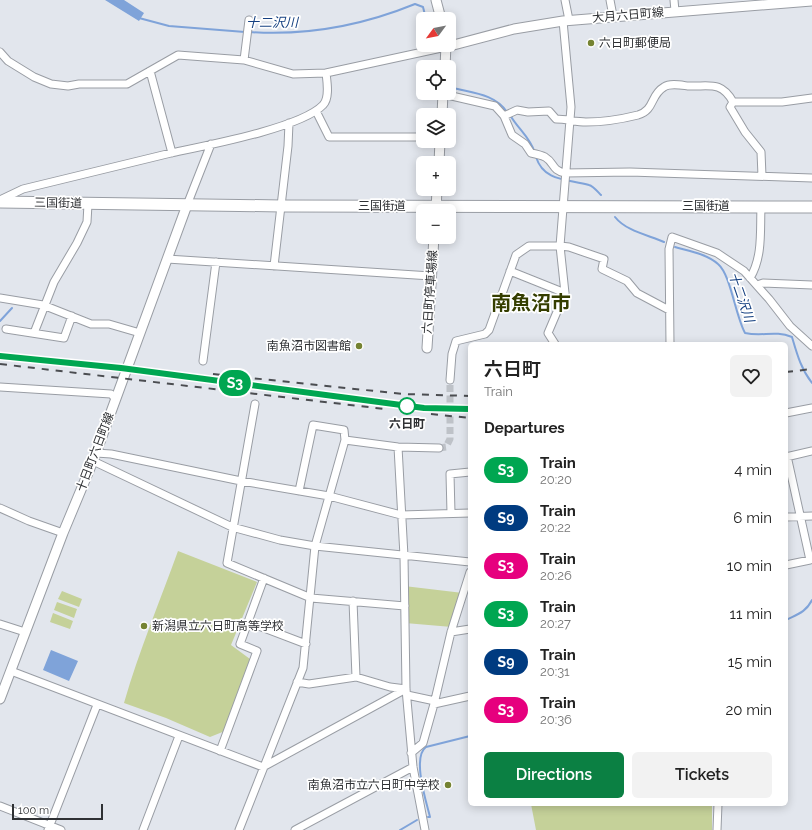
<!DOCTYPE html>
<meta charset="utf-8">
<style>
body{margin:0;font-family:Raleway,"Noto Sans JP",sans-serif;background:#f2f2f2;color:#222;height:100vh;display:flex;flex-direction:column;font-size:15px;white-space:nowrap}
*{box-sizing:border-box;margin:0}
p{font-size:13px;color:#767676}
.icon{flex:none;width:22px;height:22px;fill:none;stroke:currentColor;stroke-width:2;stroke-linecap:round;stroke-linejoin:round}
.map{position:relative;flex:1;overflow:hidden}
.side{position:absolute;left:468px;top:342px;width:320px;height:464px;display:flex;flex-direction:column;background:#fff;border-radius:6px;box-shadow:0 2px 10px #0003}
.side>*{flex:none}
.badge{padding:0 8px;border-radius:13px;font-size:14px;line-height:26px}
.needle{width:26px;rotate:238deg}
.fabs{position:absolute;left:416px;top:12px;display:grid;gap:8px}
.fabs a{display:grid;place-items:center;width:40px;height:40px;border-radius:6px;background:#fff;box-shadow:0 2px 10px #0003;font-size:20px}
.scale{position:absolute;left:12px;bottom:10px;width:91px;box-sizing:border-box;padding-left:4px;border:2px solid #2f3134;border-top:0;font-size:11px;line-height:14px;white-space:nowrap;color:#2f3134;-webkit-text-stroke:3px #fff;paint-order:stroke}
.map>.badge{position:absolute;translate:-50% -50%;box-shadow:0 0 0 2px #fff}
h2{padding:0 16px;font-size:15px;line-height:36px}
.round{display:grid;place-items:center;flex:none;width:42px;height:42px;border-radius:6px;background:#f2f2f2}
.headline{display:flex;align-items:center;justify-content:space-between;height:68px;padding:0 16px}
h1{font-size:19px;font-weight:600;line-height:30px}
.primary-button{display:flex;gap:8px;margin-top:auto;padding:8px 16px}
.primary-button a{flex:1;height:46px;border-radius:6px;background:#0b8043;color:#fff;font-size:16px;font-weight:600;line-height:46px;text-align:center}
.primary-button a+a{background:#f2f2f2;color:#222}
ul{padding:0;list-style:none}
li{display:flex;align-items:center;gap:12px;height:48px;padding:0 16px}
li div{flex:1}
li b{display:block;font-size:15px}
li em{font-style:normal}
li .badge{min-width:44px;font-weight:700;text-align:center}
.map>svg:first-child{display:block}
.green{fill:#c5d199}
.water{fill:#7fa3d9}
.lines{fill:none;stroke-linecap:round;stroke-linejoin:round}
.stream{stroke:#7fa3d9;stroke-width:2}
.minor-tunnel{stroke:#bec2c8;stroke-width:7;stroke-dasharray:7 3.5;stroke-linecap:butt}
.minor-casing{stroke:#999da4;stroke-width:9}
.major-casing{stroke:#999da4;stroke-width:11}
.highway-casing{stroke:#999da4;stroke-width:13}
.minor{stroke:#fff;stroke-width:7}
.major{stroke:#fff;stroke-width:9}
.highway{stroke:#fff;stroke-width:11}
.rail{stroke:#4b4d51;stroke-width:2;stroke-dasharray:7 7;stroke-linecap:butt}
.line-casing{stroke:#fff;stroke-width:9}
.line{stroke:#00a651;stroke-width:6}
.poi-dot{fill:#758332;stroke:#fff;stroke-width:1.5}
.stop-dot{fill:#fff;stroke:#00a651;stroke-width:2}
.labels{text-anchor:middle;stroke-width:3.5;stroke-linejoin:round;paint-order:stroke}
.street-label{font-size:12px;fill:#2f3134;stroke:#fff}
.poi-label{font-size:12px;fill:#2f3134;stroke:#fff;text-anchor:start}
.stop-label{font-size:12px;font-weight:bold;fill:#2f3134;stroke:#fff}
.water-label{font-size:13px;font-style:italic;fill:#154081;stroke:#fff}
.town-label{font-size:20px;font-weight:bold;fill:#353e00;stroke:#fff}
</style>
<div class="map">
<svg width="812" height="830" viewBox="0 0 812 830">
<rect width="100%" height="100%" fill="#e2e6ed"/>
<path class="green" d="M178 551 257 582 231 645 250 659 225 731 210 737 166 718 124 703C139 651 160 601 178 551Z
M404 586 463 593 452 627 405 623Z
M62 591 82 599 79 607 58 599Z
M57 602 77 609 74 618 54 610Z
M53 613 73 621 70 629 50 622Z
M531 804H712V830H536Z"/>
<path class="water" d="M105 0H124L144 13 139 21Z
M51 650 78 661 69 681 43 670Z"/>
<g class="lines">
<path class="stream" d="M139 18 169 26 245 32
M249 32C307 36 361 26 415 4L423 7 426 19
M428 67V66
M453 88C473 93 495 94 507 112
M510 115C518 129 530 137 535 153
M536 157C544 182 568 179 589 185 593 186 598 192 601 195
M615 217C626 231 648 235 664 242
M675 247C689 251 707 254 718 264 731 275 735 315 745 333 763 337 774 330 792 337 797 354 801 369 812 383
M0 321 12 308
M786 620C798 614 806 612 812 600
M428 817H430C426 801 412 757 426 747L470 736
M400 830 417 820"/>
<path class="minor-tunnel" d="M439 448 446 447 450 439V380"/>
<g class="minor-casing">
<path id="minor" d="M565 0 569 20
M610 0 613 16
M674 0 675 11
M0 52 8 61 34 77 51 84 68 86 79 84H127L178 55 244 60 293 74 326 73
M244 60 249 20
M150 71 172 153
M443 94 495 106 504 116 512 135 525 144 531 153C536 154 541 155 545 157 555 163 551 170 565 173L630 172 812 178
M733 102 730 107 745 132 761 152 762 176
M316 111 329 137H423
M504 116 517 110 528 112 549 111 556 119C566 119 576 122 586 122 602 122 622 119 638 115 655 110 650 95 664 87 670 83 680 85 688 86 708 87 721 80 733 102H782L812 98
M0 200 23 189C72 177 121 165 171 153 204 146 301 128 323 105 330 98 327 82 326 73L446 47
M187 205 211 144
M167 259 431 276
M274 266 288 146 289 123
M510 271 565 293
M750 278C763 257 760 230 761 207
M757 285 763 283 812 285
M0 298 43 305 91 324H109L140 333
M6 329 64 338 72 316
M34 333 54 282 77 243 87 222 88 204
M555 344 548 333 565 293 560 246 569 247 604 259 602 269 627 281 637 293 669 310
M670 344 669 249 672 237 717 253 744 271 769 299 790 326 812 346
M203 361 216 262
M450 380 452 354 456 341 485 334 489 330 516 255 529 246H560L571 107 563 21
M0 387 111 394 115 398
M255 404 227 563 311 598 405 606
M786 413 812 408
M398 447 404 556 406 689 413 767 425 830
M96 453 111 454 241 481 329 496 401 515 470 513
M786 457 812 451
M93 461 232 527 280 540 315 546 470 562
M299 491 313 425 344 430 345 440
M0 508 29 521 63 533
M451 513 450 474 470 472
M786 517 812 516
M786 565 810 560 787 456
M264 578 248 622 306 644
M353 601 356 677
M0 624 25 632
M451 632 470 629
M11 671 263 767 406 689
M297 682 309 684 356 677 390 687 406 689
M407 695 435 701
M434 704 470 696
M220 751 257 651 240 644 248 622
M411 753 423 743 434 704 451 632 470 572
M0 806 61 830
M48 830 97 705
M143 830 179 736
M239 830 303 668 315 546 345 440 398 447 439 448
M295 830 413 767
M717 830 718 804"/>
</g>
<g class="major-casing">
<path id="major" d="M436 0 441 19
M446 47 514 29 563 21 812 1
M445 67 446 45
M442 115 443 93
M439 163 440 141
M436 211 437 189
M427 348 434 237
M0 699 63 533 93 461 187 205"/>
</g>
<g class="highway-casing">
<path id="highway" d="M0 202 282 206 812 207"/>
</g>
<use href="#minor" class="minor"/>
<use href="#major" class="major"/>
<use href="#highway" class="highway"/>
<path class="rail" d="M0 356 121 368 424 408 470 409
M0 364 385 409
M786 372 812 369
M213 374 403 394 470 396
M431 414 470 418"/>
</g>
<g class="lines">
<g class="line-casing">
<path id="line" d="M0 356 121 368 424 408 470 409"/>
</g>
<use href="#line" class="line"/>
</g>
<g class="poi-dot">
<circle cx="591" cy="43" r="4"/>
<circle cx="359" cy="346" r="4"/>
<circle cx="144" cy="626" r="4"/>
<circle cx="448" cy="785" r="4"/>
</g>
<circle class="stop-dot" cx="407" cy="406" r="8"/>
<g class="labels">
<g class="street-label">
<text transform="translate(628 15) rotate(-5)" y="4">大月六日町線</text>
<text transform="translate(58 203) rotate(1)" y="4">三国街道</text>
<text x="382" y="210">三国街道</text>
<text x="706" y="210">三国街道</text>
<text transform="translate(430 292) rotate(-86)" y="4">六日町停車場線</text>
<text transform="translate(95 452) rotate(-69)" y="4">十日町六日町線</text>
</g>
<g class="poi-label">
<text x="599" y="47">六日町郵便局</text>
<text x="351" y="350" text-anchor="end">南魚沼市図書館</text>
<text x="152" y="630">新潟県立六日町高等学校</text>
<text x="440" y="789" text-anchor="end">南魚沼市立六日町中学校</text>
</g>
<g class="stop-label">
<text x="407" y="428">六日町</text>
</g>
<g class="water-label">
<text x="272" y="27">十二沢川</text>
<text transform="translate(742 297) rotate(71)" y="5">十二沢川</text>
</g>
<g class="town-label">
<text x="531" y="310">南魚沼市</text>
</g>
</g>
</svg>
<div class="fabs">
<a><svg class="needle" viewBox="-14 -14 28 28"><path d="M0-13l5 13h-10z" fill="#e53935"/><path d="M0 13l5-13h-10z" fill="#767676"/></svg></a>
<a><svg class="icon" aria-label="locate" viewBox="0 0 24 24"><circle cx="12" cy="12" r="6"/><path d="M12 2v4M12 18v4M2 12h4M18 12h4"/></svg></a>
<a><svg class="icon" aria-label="layers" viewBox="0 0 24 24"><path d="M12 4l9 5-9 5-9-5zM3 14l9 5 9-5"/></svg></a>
<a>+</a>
<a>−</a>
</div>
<div class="scale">100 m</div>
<b class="badge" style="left:235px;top:383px;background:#00a651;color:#fff">S3</b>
<section class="side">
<div class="headline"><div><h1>六日町</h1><p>Train</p></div><a class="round"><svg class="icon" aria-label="heart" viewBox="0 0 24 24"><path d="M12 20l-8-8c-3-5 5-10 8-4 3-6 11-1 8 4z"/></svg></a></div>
<h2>Departures</h2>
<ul>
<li><span class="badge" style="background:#00a651;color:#fff">S3</span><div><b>Train</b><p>20:20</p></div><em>4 min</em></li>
<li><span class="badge" style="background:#003b80;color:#fff">S9</span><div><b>Train</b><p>20:22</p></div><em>6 min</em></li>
<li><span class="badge" style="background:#e6007e;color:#fff">S3</span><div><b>Train</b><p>20:26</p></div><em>10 min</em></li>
<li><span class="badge" style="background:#00a651;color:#fff">S3</span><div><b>Train</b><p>20:27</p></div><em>11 min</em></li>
<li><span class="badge" style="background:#003b80;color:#fff">S9</span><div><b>Train</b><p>20:31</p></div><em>15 min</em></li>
<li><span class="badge" style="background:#e6007e;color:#fff">S3</span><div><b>Train</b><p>20:36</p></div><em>20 min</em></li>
</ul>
<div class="primary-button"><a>Directions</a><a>Tickets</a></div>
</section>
</div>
